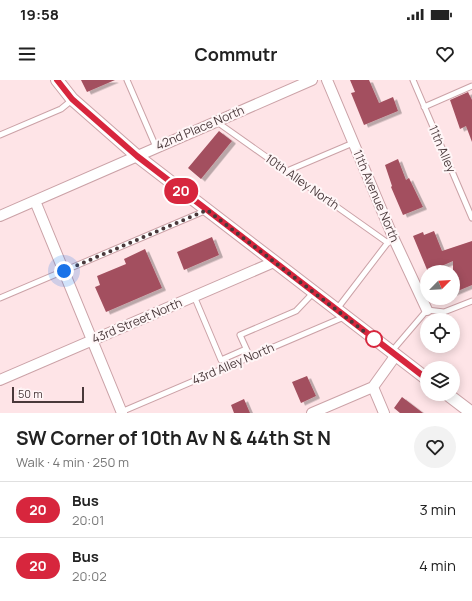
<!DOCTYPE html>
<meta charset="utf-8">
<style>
body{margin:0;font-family:Manrope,sans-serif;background:#f2f2f2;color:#222;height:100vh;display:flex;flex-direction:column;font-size:15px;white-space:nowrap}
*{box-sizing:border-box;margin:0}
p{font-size:13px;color:#767676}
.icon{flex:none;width:22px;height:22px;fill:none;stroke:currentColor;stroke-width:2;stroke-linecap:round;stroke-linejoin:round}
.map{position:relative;height:333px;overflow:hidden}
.side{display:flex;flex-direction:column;background:#fff;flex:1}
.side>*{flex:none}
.badge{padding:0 8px;border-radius:13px;font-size:14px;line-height:26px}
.needle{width:26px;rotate:66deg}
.tools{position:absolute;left:420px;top:185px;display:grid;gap:8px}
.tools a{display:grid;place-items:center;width:40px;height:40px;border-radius:50%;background:#fff;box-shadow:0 2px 10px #0003;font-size:20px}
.scale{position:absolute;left:12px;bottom:10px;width:72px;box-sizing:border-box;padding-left:4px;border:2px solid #49383a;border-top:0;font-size:11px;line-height:14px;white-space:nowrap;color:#49383a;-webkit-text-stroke:3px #fff6f7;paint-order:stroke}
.you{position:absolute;width:20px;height:20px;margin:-10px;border:3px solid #fff;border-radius:50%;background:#1a73e8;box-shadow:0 0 0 6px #1a73e833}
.map>.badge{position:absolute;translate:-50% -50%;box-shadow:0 0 0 2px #fff}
.round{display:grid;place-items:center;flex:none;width:42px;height:42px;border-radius:21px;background:#f2f2f2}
.overview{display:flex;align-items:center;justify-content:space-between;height:68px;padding:0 16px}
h1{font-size:19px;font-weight:700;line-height:30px}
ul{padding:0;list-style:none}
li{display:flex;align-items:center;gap:12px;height:56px;padding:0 16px;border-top:1px solid #e0e0e0}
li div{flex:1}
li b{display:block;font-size:15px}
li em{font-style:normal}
li .badge{min-width:44px;font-weight:700;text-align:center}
.status{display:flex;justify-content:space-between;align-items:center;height:28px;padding:0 20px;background:#fff;direction:ltr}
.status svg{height:11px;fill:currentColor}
header{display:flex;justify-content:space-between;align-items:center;height:52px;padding:0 16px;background:#fff;font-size:18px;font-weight:700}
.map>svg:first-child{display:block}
.building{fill:#a3505f;filter:url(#shadow)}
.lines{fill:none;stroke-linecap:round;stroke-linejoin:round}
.service-casing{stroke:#cba2a7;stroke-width:7}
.minor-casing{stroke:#cba2a7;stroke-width:12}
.tertiary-casing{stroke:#cba2a7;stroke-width:14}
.service{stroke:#fff;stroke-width:5}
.minor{stroke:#fff;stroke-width:10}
.tertiary{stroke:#fff;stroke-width:12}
.line-casing{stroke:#fff;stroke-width:9}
.line{stroke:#d7263d;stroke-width:6}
.walk{stroke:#49383a;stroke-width:4;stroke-dasharray:0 7.2}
.stop-dot{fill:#fff;stroke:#d7263d;stroke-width:2}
.labels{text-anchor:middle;stroke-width:4;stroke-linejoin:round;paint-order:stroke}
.street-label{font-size:12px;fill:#49383a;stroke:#fff6f7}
</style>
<div class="status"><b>19:58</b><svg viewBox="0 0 49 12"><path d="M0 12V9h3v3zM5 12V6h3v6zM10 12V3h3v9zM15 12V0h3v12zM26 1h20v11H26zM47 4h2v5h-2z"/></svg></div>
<header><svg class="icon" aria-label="menu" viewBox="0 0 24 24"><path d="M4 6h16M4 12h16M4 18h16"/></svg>Commutr<svg class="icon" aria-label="heart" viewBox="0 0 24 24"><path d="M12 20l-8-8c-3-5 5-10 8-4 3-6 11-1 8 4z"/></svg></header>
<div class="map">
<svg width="472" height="333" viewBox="0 0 472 333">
<defs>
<filter id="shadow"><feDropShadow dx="4" dy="2.5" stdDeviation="0" flood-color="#0004"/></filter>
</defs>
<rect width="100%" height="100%" fill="#fee4e7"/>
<path class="building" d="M81 0H115L87 12Z
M350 0H369L379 23 393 17 398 31 364 45 351 13 355 12Z
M468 12 472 20V62L466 46 460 49 450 20Z
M219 51 232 61 201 99 188 88Z
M398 79 406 100 409 98 423 127 403 135 391 107 392 106 385 85Z
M434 151 442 171 472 161V205L453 213V181L428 192 413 156 423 152 424 155Z
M212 157 219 175 184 190 177 172Z
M145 169 162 208 106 232 95 207 100 205 97 196 126 184 124 179Z
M307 296 316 316 301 323 292 302Z
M402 317 423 333H400L394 328Z
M244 319 250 333H234L231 325Z"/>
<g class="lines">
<g class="service-casing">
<path id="service" d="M127 0 156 67
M413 0 472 138
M424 27 472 6
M217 42 388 163
M0 55 61 29 72 20
M287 91 353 63
M194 216 221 280 246 269
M0 218 207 130
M337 229 389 161
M392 271 427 230 444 232 472 221
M250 277 240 255 296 231 314 212
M121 332 344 237"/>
</g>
<g class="minor-casing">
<path id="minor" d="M327 0 393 157 427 230
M35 121 122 333
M0 136 312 0
M0 300 274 182
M373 307 384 333
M312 333 373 307 396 275"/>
</g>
<g class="tertiary-casing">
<path id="tertiary" d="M57 0 72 19 137 76 427 299
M447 314 472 333"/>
</g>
<use href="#service" class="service"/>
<use href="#minor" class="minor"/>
<use href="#tertiary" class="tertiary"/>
</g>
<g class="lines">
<g class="line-casing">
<path id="line" d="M57 0 72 19 137 76 427 299"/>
</g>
<use href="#line" class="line"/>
<path class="walk" d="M64 191 207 130 374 259"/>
</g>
<circle class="stop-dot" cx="374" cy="259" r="8"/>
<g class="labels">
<g class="street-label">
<text transform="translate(200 48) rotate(-23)" y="4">42nd Place North</text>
<text transform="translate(442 69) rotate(67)" y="4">11th Alley</text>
<text transform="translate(302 102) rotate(35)" y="4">10th Alley North</text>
<text transform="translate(376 116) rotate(67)" y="4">11th Avenue North</text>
<text transform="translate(137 241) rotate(-23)" y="4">43rd Street North</text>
<text transform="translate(233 284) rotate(-23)" y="4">43rd Alley North</text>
</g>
</g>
</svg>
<div class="tools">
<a><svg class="needle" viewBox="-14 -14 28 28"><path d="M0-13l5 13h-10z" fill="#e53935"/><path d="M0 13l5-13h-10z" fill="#767676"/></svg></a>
<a><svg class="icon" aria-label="locate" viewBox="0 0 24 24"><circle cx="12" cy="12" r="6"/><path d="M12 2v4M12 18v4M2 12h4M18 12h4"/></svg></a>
<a><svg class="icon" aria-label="layers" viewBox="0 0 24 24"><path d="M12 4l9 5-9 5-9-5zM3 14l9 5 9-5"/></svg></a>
</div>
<div class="scale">50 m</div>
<div class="you" style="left:64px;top:191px"></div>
<b class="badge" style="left:181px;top:111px;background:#d7263d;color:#fff">20</b>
</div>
<section class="side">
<div class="overview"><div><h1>SW Corner of 10th Av N &amp; 44th St N</h1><p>Walk · 4 min · 250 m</p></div><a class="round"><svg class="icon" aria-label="heart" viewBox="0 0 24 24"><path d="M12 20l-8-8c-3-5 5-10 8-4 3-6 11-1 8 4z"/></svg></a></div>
<ul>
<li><span class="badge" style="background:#d7263d;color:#fff">20</span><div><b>Bus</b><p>20:01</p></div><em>3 min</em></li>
<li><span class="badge" style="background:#d7263d;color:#fff">20</span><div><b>Bus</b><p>20:02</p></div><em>4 min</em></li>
</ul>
</section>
